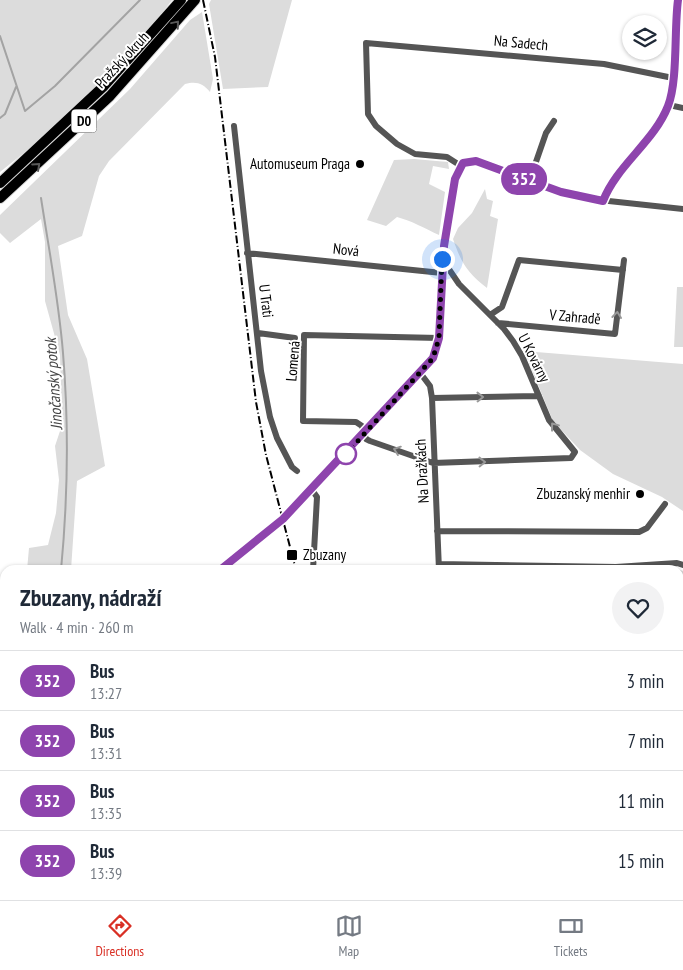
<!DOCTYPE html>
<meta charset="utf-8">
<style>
body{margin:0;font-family:"PT Sans Narrow",sans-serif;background:#f2f2f3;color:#1f2937;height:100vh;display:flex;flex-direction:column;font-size:19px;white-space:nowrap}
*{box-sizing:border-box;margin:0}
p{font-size:16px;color:#747a83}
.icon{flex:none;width:28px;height:28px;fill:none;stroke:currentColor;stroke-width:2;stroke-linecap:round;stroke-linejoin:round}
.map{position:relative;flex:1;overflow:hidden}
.panel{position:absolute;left:0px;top:565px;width:684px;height:335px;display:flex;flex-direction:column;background:#fff;border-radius:15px 15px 0 0;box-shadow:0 1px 4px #0004}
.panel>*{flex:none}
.badge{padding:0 10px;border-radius:16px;font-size:18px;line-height:32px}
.buttons{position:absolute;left:622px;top:15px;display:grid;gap:10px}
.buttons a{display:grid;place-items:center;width:45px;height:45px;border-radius:50%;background:#fff;box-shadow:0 1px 4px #0004;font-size:25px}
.you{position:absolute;width:25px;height:25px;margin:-12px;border:4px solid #fff;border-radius:50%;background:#1a73e8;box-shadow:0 0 0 8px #1a73e833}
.map>.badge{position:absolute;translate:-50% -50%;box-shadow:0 0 0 2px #fff}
.round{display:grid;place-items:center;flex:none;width:52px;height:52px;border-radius:26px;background:#f2f2f3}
.head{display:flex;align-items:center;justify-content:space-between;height:85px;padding:0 20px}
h1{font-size:24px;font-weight:600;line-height:38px}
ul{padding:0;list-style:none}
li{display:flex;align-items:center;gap:15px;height:60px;padding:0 20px;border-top:1px solid #e0e1e3}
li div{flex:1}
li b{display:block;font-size:19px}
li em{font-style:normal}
li .badge{min-width:55px;font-weight:700;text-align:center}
.menu{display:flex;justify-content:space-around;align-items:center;height:70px;border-top:1px solid #e0e1e3;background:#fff;font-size:14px;color:#747a83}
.menu a{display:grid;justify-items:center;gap:2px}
.menu .selected{color:#d93025}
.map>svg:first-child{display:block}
.green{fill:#dcdcdc}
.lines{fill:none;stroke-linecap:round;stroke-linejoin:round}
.stream{stroke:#a3a3a3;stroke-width:2}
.highway-casing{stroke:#dbdbdb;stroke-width:12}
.minor{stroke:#555;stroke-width:6}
.highway{stroke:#000;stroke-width:10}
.rail{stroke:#000;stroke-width:2;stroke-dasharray:8 2.5 1 2.5;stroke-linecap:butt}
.oneway{stroke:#595959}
.oneway2{stroke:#999}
.line-casing{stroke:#fff;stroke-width:11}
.line{stroke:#8e44ad;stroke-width:8}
.walk{stroke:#000;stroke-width:5;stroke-dasharray:0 9}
.poi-dot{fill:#000;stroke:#fff;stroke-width:2}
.stop-dot{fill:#fff;stroke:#8e44ad;stroke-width:2.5}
.labels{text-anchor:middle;stroke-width:4;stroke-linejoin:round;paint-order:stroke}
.shield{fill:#fff;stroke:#4c4c4c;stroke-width:1}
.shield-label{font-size:14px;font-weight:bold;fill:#000}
.street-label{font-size:15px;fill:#000;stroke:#fff}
.poi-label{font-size:15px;fill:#000;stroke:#fff;text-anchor:end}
.water-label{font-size:16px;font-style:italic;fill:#444;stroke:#fff}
</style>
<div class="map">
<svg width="683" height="900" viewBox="0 0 683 900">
<rect width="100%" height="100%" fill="#fff"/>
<path class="green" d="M0 0H172L128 57 35 144 0 172Z
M211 0H292L268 87 223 89 209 4Z
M202 12 213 79 210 92C203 83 196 81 185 84L109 161 99 176 82 236 58 246 68 315 87 359 105 466 77 481 71 570H27L29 548 48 545 56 513 59 480 55 446 62 425 60 355 45 301V242L41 219 10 243 0 233V215L130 89 190 20Z
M414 159 448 162 449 169 433 166 429 184 445 192 439 235C424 228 412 221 397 217L386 226 367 220 394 160Z
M485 189 487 199 493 201 490 216 498 219 487 288C467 273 461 262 453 239L458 228 472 213Z
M677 287H683V347H674Z
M524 351 683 364V511L662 497 613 474 580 450 553 421Z
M675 568 683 571V621H679V570H638Z
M5 818V895H29L36 900H0Z"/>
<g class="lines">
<path class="stream" d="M0 36 25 111 55 86 140 0
M0 118 5 114 16 87
M41 198C49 250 59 302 63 353 69 426 68 497 61 570
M2 884 5 860
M0 895 1 891"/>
<g class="highway-casing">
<path id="highway" d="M0 183 104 86 181 0
M0 198 110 96 195 0"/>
</g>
<path class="minor" d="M669 105 683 108
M234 126 261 371 270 417 277 438 292 467 297 471
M461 166 447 157 415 154 397 144 376 126 368 114 366 43 604 64 673 78
M529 182 546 133 554 121
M603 201C617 165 653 142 668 106 678 82 674 29 678 0
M247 253 442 273
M490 315 502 307 519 260 623 270
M498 323 615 334 624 260
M258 333 295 338
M439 338 304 335 303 421 356 422 362 426 366 439 370 441 433 463 571 458 575 452 549 420 522 356 513 341 504 329 459 284 442 259
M421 374 430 386 432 398 439 570
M432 398 539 396
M312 490 317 497 313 570
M437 531 639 532 647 528 665 504
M439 564 616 567 677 563 683 565
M220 570 285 517 433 358 439 338 444 246 455 179 463 163 476 161 581 198 683 209
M679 625H683
M679 691H683
M0 720H5
M679 765H683
M679 821H683"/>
<use href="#highway" class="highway"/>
<path class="rail" d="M203 0 215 57 256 402 266 455 296 570
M379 895 380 900"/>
</g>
<defs><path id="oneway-chevron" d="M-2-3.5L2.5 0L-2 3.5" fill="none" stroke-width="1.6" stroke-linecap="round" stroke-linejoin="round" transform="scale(1.25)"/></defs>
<g class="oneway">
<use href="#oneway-chevron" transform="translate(176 24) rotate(-50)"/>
<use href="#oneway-chevron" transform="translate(37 166) rotate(-42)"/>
</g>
<g class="oneway2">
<use href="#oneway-chevron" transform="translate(617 315) rotate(-83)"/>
<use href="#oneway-chevron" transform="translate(480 397) rotate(-1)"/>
<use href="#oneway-chevron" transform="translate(554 426) rotate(-127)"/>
<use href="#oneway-chevron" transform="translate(397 450) rotate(-161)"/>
<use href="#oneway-chevron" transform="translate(482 462) rotate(-1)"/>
</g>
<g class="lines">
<g class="line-casing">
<path id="line" d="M220 570 283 519 433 358 439 338 444 246 455 179 463 163 476 161 561 192 603 201C617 165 654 142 668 106 678 81 674 29 678 0"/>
</g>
<use href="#line" class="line"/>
<path class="walk" d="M346 454 433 358 439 338 442 259"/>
</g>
<g class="poi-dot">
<circle cx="360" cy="164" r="5"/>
<circle cx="640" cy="494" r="5"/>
<rect x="286" y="549" width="12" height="12" rx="2.5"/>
</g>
<circle class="stop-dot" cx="346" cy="454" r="10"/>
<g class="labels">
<rect class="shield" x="71.5" y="109.5" width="25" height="23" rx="4"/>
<g class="shield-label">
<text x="84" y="126">D0</text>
</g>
<g class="street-label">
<text transform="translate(521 43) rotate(5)" y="5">Na Sadech</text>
<text transform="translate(122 60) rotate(-47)" y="5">Pražský okruh</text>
<text transform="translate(346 250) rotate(6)" y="5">Nová</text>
<text transform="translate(266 301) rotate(83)" y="5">U Trati</text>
<text transform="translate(575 317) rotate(5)" y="5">V Zahradě</text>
<text transform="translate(534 358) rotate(63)" y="5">U Kovárny</text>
<text transform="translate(293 361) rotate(-85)" y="5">Lomená</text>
<text transform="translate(422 471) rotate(-93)" y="5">Na Dražkách</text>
</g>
<g class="poi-label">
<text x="350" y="169">Automuseum Praga</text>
<text x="630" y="499">Zbuzanský menhir</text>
<text x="303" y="560" text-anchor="start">Zbuzany</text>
</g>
<g class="water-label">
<text transform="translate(53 384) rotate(-94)" y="6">Jinočanský potok</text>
</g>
</g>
</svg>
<div class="buttons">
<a><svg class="icon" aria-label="layers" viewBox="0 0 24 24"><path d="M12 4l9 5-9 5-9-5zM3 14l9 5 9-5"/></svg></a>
</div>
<div class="you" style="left:442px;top:259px"></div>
<b class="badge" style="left:524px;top:179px;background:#8e44ad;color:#fff">352</b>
<section class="panel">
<div class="head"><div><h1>Zbuzany, nádraží</h1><p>Walk · 4 min · 260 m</p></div><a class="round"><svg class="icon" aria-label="heart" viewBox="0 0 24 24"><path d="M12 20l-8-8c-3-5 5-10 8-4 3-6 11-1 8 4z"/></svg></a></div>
<ul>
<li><span class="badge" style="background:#8e44ad;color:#fff">352</span><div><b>Bus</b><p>13:27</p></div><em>3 min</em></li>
<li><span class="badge" style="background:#8e44ad;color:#fff">352</span><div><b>Bus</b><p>13:31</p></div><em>7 min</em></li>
<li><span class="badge" style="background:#8e44ad;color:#fff">352</span><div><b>Bus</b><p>13:35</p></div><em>11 min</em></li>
<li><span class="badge" style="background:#8e44ad;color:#fff">352</span><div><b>Bus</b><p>13:39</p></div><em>15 min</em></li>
</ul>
</section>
</div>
<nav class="menu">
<a class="selected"><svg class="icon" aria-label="directions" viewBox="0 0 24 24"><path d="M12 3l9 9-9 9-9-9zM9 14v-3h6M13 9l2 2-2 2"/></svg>Directions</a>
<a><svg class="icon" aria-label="map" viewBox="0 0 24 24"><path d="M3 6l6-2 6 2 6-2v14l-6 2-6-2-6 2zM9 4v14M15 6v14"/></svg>Map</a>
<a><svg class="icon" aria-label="tickets" viewBox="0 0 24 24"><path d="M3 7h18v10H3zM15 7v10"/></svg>Tickets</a>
</nav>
